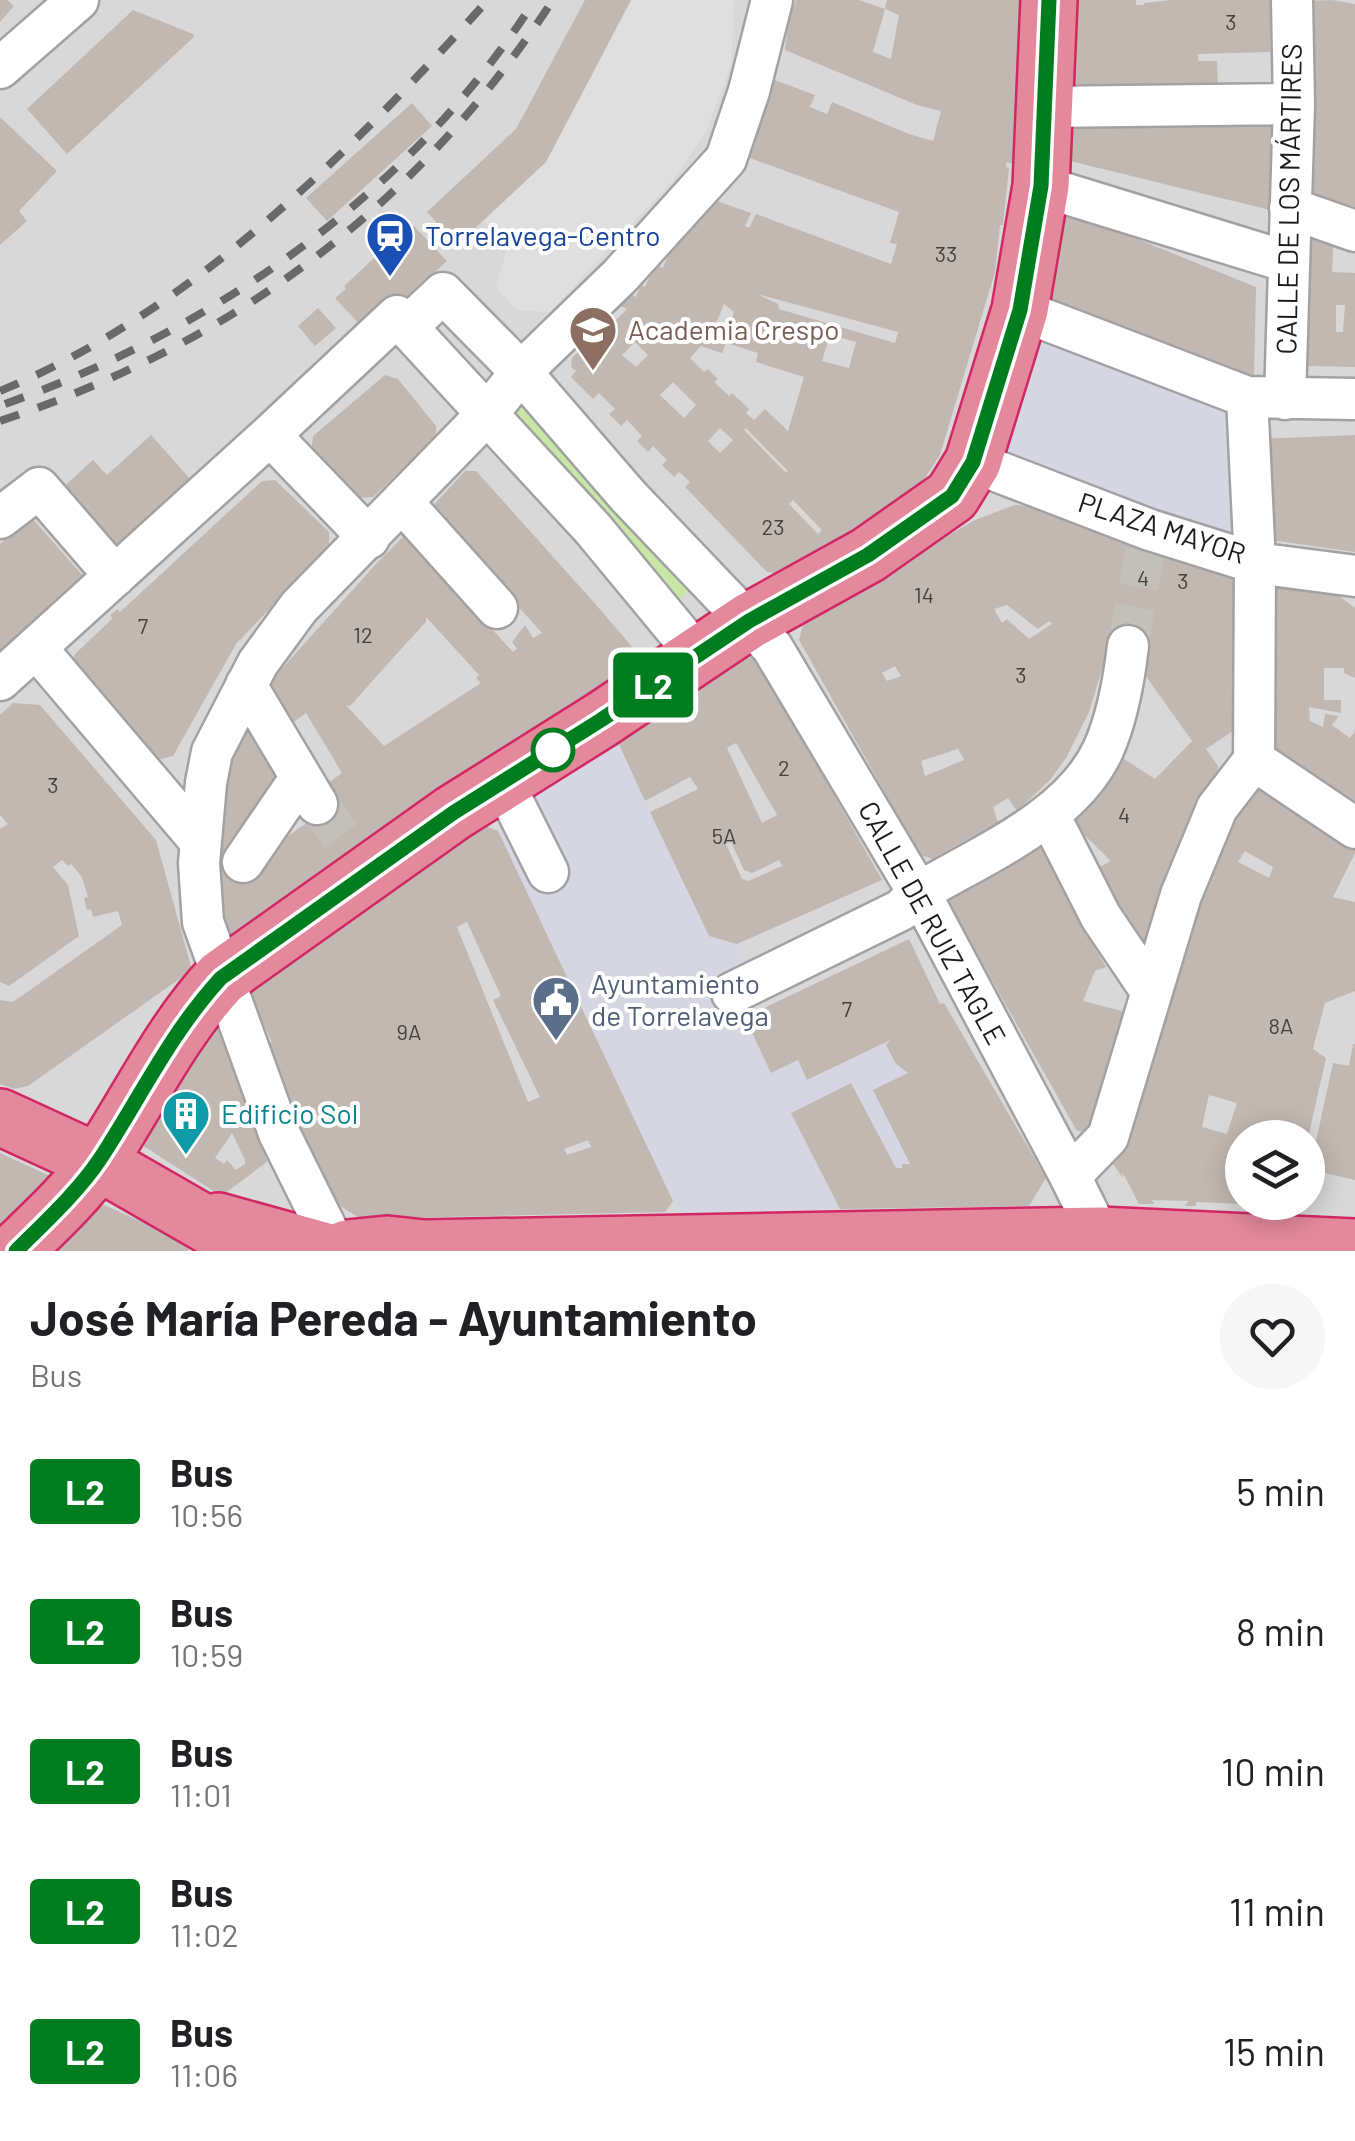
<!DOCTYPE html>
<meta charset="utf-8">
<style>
body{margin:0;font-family:Barlow,sans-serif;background:#f6f6f6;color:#202124;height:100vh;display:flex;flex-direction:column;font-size:38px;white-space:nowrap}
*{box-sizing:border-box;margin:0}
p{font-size:32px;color:#757577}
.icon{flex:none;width:55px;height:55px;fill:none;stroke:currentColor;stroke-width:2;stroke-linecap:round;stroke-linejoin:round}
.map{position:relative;height:1251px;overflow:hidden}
.details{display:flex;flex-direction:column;background:#fff;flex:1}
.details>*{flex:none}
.badge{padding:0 20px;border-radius:8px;font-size:35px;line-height:65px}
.tools{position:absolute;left:1225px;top:1120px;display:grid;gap:20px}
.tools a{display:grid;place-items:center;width:100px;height:100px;border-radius:50%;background:#fff;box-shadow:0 5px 25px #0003;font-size:50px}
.map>.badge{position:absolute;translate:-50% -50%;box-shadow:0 0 0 5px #fff}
.round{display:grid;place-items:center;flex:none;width:105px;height:105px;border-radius:52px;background:#f6f6f6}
.headline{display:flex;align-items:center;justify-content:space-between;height:170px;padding:0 30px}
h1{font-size:48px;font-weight:700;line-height:75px}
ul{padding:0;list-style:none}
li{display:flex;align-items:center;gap:30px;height:140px;padding:0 30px}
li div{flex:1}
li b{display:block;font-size:38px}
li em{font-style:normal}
li .badge{min-width:110px;font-weight:700;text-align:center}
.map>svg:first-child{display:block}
.residential{fill:#d9d8d8;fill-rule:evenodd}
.grass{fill:#c8e7a7}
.parking{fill:#dfdfdf}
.plaza{fill:#d5d6e2}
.building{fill:#c1b8b1;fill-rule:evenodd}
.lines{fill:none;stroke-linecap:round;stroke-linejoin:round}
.minor-tunnel{stroke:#c3c0b9;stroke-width:40;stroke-dasharray:40 20;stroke-linecap:butt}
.minor-casing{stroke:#a2a2a2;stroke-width:45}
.highway-casing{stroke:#d22765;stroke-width:60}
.minor{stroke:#fff;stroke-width:40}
.highway{stroke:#e4899c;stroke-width:55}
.rail{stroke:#696969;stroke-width:8;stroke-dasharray:20 20;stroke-linecap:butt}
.line-casing{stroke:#fff;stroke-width:22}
.line{stroke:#007d1e;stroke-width:15}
.stop-dot{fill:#fff;stroke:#007d1e;stroke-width:5}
.labels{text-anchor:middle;stroke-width:8;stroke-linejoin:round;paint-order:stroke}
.number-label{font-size:22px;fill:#444240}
.street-label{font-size:28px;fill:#1b1b1b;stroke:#fff}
.transit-label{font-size:28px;fill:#164399;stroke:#fff;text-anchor:start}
.education-label{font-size:28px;fill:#785e54;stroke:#fff;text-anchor:start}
.service-label{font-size:28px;fill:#4e5e75;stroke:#fff;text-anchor:start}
.culture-label{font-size:28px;fill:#0d838f;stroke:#fff;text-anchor:start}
</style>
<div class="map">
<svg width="1355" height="1251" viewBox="0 0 1355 1251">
<rect width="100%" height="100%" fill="#ede9e1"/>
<path class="residential" d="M0 0H1355V1251H0ZM1242 1138H1308V1202H1242Z"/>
<path class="grass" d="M521 372 707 578 662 611 488 413Z"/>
<path class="parking" d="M632 0H734L731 65 706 132 674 179 550 312 516 310 496 287 508 246 484 221 546 162Z"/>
<path class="plaza" d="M1020 310 1247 397 1255 563 996 469Z
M613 732 709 936 737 944 748 968 726 981 771 1072 798 1060 808 1079 890 1040 886 1046 895 1064 908 1073 874 1090 910 1164H902V1168H896L851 1083 792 1113 840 1209 683 1213 673 1201 498 831 523 800Z"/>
<path class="building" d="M0 0H7L14 6 0 22Z
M585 0H631L546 162 457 245 427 212 516 129Z
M796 0H859L885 9 873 52 891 59 899 15 885 9 887 0H1019L1018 124 1017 165 1006 162V167L1009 168 1003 225H1000L995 272 940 455 925 478 890 511 786 575 767 572 685 487 690 482 679 472 674 477 662 465 667 460 653 446 648 452 637 441 642 436 627 420 621 426 609 414 615 409 599 393 593 399 571 377 576 371 571 367 572 358 600 330 603 333 627 309 621 306 631 295 636 297 641 285 645 287 650 276 659 266 663 268 668 256 717 201 751 213 745 226 749 228 756 214 891 264 897 244 890 243 899 212 744 156 775 80 815 95 810 107 827 114 832 102 909 134 933 141 941 111 917 105 785 50 789 19ZM757 294 898 332 895 343 779 309 778 304ZM724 304 734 312 727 335 715 326ZM671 327 688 334 677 345 664 333ZM839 337 856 342 849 368 822 361 828 340ZM635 342 648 355 636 367 622 355ZM726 343 758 353 756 362 804 377 788 431 765 409 754 420 746 413 749 409 732 393 729 396 714 382 718 379 708 369 704 372 690 358 701 346 722 353ZM673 382 696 405 684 418 660 395ZM720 428 733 440 720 453 708 441ZM746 428 788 471 786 473 744 430ZM793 500 822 530 818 534 789 504Z
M1071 0H1136V5H1144V3L1172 0H1270V52L1198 54V61H1217L1218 89 1088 86V90L1066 89Z
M1332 0 1355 4V215L1325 206 1305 181 1308 1Z
M133 10 193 34 194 37 67 154 27 109Z
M412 103 432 126 327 221 306 198Z
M0 117 57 171 19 211 27 221 0 245Z
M1276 118V209L1270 210 1066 160 1069 123Z
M1060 208 1256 287 1254 378 1039 301Z
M414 226 447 261 379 324 363 328 335 298 346 289 344 286 401 233 404 235Z
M1303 229 1334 238 1332 272 1355 273V367L1309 366 1299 358ZM1336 305H1345L1343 332H1336Z
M318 308 336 328 315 346 298 326Z
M385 375 398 379 436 426V437L373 497 360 498 311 453 313 436Z
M151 435 192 481 115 550 61 489 93 460 107 475Z
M1355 435V552L1262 539 1259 439Z
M465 471H476L591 599 635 650 633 666 321 870 232 940 227 939 218 899V842L229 760 253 715 284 764 240 871 331 805 321 788 342 773 306 713 284 729 263 698 274 671 277 674 376 564 405 535 513 652 517 649 512 642 525 625 533 638 542 633 430 509ZM426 617 479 675 476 678 481 683 384 746 346 705 350 706 402 648 426 622Z
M275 480 329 532V547L236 644 173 756 154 761 71 670 75 654 113 618 110 615 118 609 120 612 262 481Z
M1015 505 1042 507 1135 548 1219 574 1236 577 1245 723 1206 749 1218 766 1217 777 1147 943 1117 932 1088 879 1102 871 1099 867 1111 861 1070 821 1116 754 1155 779 1192 741 1138 665 1123 633 1114 630 1089 712 1066 758 1050 780 1017 811 1008 798 993 807 998 822 932 859 920 855 799 640 805 616 977 519ZM1007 605 1038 629 1049 621 1052 624 1029 639 1007 619 1002 623 994 609ZM895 666 901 676 887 681 882 673ZM958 749 964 760 925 776 921 761Z
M30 516 84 577 0 652V544Z
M1272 583 1323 584 1355 608V678L1344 673V668H1324V700H1341V713L1309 707 1310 721 1323 727 1325 714 1339 716 1332 725 1350 738 1355 731V812L1272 751Z
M741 656 757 659 882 880 737 944 709 936 650 812 698 789 690 777 645 801 617 740ZM736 743 777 815 762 823 727 748ZM731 842 744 870 752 873 779 860 782 866 749 881 742 879 726 844Z
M13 703 40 705 156 840 192 970 28 1086 14 1089 0 1084V1000L13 1002 122 925 118 911 93 917 91 909 87 910 84 898 88 897 82 877 71 864 68 866 62 860 53 867 68 885 79 936 9 986 0 982V829L8 824 0 815V715Z
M1260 785 1355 835V853L1333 897 1355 902V991L1325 1003 1313 1049 1326 1058 1308 1138H1242V1204L1196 1202V1206H1185L1188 1201 1152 1200 1154 1204H1139L1125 1177 1122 1172 1123 1178 1113 1164 1117 1150 1120 1154 1200 905 1197 903 1200 893 1203 895 1223 838 1216 834ZM1245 851 1273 867 1269 878 1238 862ZM1209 1095 1237 1103 1227 1134 1202 1127Z
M1042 822 1085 898 1071 906 1106 967 1095 971 1083 1001 1129 1013 1094 1131H1077L941 890Z
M485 826 498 831 673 1201 665 1212 361 1219 331 1200 267 1044 272 1042 247 990 289 960 291 964ZM467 922 501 996 493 1000 540 1097 528 1102 457 927ZM588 1140 591 1147 567 1155 564 1149Z
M909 939 940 1004 944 1003 1046 1178 1029 1206 840 1209 791 1113 851 1083 896 1168H902V1164H910L873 1090 908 1073 896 1064 886 1045 890 1040 807 1080 798 1060 771 1073 746 1020 745 1017Z
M216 1024H224L267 1162 221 1196 139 1143ZM232 1133 245 1160V1164L236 1170 227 1160 224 1164 215 1158Z
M1353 1044H1355V1180L1308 1169V1144L1315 1146 1333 1063 1349 1066Z
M0 1153 50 1176V1180L0 1230Z
M104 1205 192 1244 188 1251H52L93 1207Z"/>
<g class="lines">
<path class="minor-tunnel" d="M1128 646 1145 551
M317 804 354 853"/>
<g class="minor-casing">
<path id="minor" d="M0 68 78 0
M1044 107 1294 104
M1041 186 1288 262
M1290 208 1355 231
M1020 310 1247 397 1355 399
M1247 397 1255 563 1254 760 1355 828
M1285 399 1294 104 1292 0
M270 435 397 316 407 327
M973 462 1150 530 1255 563 1355 576
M402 502 497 608
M0 518 39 488 115 576
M36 648 200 841
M698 656 593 529 407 327 443 293 521 372 628 496 772 647 931 914 1070 1176 1099 1235V1251
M0 680 270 435 369 538
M246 685 317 804
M503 782 548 872
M1049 815 1101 917 1151 991
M243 862 301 777
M732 993 901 910 918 893C980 856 1071 819 1103 750 1117 719 1124 680 1128 646
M1070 1176 1108 1137 1181 895 1217 808 1254 760
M336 1248 279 1133 203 922 199 863 206 783 212 752 258 663 299 607 488 413 521 372 620 276 726 159 749 91 772 0"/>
</g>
<g class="highway-casing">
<path id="highway" d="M0 1117 98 1162 253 1251
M218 1221 326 1251
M347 1248 387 1244 424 1248 1099 1235 1355 1247
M15 1251C44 1223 78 1192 100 1159 140 1098 171 1032 221 978L453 813 601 720 749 621 868 555 952 496 973 462 1020 310 1041 186 1049 0"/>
</g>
<use href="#minor" class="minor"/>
<use href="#highway" class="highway"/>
<path class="rail" d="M0 391C192 312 351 152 488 0
M5 404C218 328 412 192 535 0
M0 421C234 343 418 206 553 0"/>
</g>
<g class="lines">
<g class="line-casing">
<path id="line" d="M16 1251C44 1223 78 1192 100 1159 140 1098 171 1032 221 978L453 813 601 720 749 621 868 555 952 496 973 462 1020 310 1041 186 1049 0"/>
</g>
<use href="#line" class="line"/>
</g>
<defs>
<g id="station-pin" transform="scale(2.5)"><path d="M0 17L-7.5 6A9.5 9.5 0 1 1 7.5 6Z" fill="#1a4fb4" stroke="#fff"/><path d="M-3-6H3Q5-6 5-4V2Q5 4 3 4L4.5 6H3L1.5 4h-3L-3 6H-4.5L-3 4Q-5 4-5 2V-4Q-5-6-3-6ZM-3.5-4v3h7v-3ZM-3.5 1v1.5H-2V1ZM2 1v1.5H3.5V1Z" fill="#fff"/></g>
<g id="school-pin" transform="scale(2.5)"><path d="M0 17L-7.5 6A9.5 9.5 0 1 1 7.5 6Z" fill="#8d6e63" stroke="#fff"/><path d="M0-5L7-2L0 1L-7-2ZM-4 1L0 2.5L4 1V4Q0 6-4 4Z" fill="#fff"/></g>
<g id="civic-pin" transform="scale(2.5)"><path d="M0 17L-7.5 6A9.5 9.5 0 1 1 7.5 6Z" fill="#5c6f8a" stroke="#fff"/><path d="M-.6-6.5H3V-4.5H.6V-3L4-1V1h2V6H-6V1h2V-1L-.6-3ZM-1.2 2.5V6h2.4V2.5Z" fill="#fff"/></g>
<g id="building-pin" transform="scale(2.5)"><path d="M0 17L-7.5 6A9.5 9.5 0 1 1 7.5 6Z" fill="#0f9aa8" stroke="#fff"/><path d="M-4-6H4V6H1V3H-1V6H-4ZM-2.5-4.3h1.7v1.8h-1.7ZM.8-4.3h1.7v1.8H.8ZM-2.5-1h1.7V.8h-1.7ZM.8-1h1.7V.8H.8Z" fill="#fff"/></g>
</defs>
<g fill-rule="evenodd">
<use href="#station-pin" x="390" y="236"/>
<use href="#school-pin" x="593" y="330"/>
<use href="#civic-pin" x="556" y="1000"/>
<use href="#building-pin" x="186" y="1114"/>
</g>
<circle class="stop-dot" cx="553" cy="750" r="20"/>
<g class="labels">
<g class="number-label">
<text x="1231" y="30">3</text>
<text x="946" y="262">33</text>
<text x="773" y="535">23</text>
<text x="1143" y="586">4</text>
<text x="1183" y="589">3</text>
<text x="924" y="603">14</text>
<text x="143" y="634">7</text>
<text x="363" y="643">12</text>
<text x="1021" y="683">3</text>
<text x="784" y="776">2</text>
<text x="53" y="793">3</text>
<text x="1124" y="823">4</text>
<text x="724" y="844">5A</text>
<text x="847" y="1017">7</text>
<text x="1281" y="1034">8A</text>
<text x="409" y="1040">9A</text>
</g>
<g class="street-label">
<text transform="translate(1289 199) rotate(-89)" y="10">CALLE DE LOS MÁRTIRES</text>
<text transform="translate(1162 528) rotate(18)" y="10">PLAZA MAYOR</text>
<text transform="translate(932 923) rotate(61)" y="10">CALLE DE RUIZ TAGLE</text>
</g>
<g class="transit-label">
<text x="425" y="246">Torrelavega-Centro</text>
</g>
<g class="education-label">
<text x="628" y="340">Academia Crespo</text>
</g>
<g class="service-label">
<text x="591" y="994">Ayuntamiento<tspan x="591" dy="32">de Torrelavega</tspan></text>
</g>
<g class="culture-label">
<text x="221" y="1124">Edificio Sol</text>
</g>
</g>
</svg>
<div class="tools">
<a><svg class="icon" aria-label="layers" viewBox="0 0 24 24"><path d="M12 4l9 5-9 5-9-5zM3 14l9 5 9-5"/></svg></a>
</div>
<b class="badge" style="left:653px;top:685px;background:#007d1e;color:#fff">L2</b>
</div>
<section class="details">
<div class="headline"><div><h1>José María Pereda - Ayuntamiento</h1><p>Bus</p></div><a class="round"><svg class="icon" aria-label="heart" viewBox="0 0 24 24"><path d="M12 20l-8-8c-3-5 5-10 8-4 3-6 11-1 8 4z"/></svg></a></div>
<ul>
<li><span class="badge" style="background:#007d1e;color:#fff">L2</span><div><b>Bus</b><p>10:56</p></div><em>5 min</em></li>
<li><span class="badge" style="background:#007d1e;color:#fff">L2</span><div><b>Bus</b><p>10:59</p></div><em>8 min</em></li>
<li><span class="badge" style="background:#007d1e;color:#fff">L2</span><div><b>Bus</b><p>11:01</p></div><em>10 min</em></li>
<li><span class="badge" style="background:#007d1e;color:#fff">L2</span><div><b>Bus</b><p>11:02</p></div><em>11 min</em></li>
<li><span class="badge" style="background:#007d1e;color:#fff">L2</span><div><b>Bus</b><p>11:06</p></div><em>15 min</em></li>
</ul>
</section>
